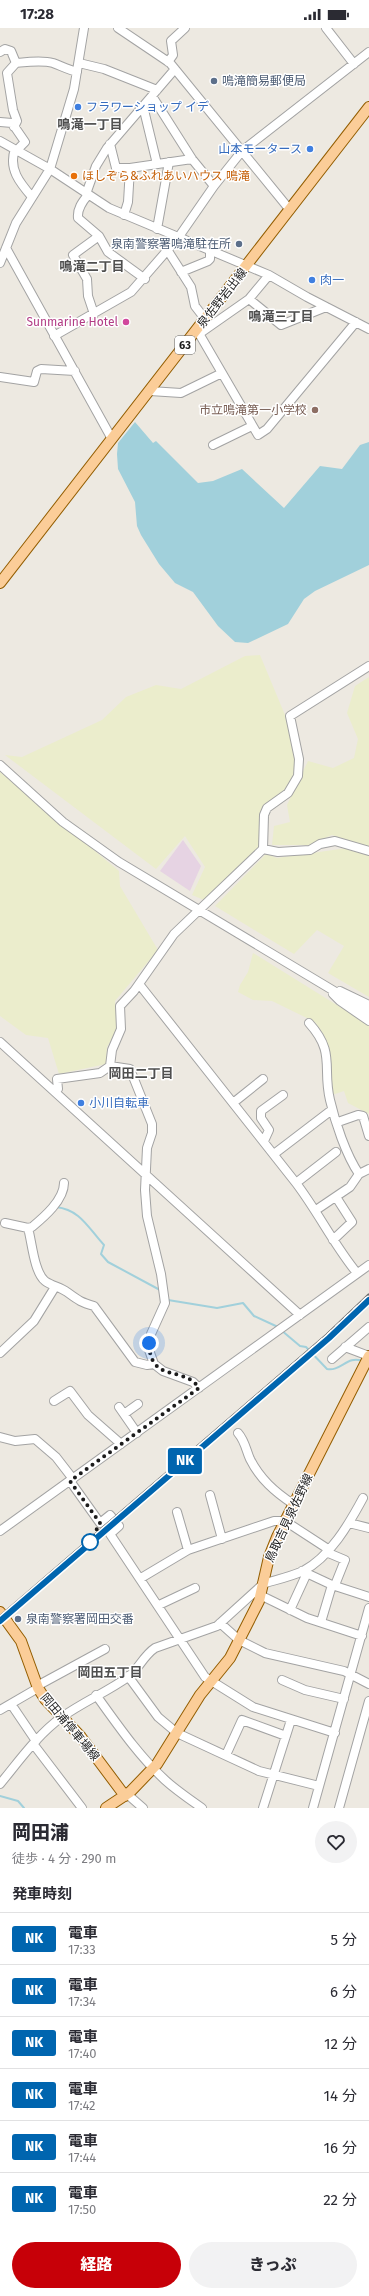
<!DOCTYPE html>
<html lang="ja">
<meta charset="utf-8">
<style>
body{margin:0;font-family:"Fira Sans","Noto Sans JP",sans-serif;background:#f2f2f3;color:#2b2b33;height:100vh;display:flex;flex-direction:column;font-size:15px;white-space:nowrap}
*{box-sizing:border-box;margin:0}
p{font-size:13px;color:#7c7c81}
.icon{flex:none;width:22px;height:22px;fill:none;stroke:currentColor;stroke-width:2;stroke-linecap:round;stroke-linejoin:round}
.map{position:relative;height:1780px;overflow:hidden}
.side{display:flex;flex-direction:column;background:#fff;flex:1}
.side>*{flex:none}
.badge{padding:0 8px;border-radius:3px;font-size:14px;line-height:26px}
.you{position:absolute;width:20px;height:20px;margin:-10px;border:3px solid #fff;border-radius:50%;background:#1a73e8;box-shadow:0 0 0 6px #1a73e833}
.map>.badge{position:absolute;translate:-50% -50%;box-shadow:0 0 0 2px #fff}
h2{padding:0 12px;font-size:15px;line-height:36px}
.round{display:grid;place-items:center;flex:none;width:42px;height:42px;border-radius:21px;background:#f2f2f3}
.headline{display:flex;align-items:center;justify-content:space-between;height:68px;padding:0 12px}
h1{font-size:19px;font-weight:800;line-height:30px}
.cta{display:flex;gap:8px;margin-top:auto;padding:8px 12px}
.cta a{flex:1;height:46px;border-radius:24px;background:#c70008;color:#fff;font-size:16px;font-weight:800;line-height:46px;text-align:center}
.cta a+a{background:#f2f2f3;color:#2b2b33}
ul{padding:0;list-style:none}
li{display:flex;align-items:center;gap:12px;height:52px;padding:0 12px;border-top:1px solid #e1e1e2}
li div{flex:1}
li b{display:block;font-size:15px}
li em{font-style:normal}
li .badge{min-width:44px;font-weight:700;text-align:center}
.status{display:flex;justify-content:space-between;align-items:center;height:28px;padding:0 20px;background:#fff;direction:ltr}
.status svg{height:11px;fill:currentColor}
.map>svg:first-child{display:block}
.industrial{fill:#e6d3e3}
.farmland{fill:#ebedcc}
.water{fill:#a1d0db}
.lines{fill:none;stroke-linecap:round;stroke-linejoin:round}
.stream{stroke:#a1d0db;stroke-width:2}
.minor-casing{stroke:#a3a3a3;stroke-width:10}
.major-casing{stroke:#935d00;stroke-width:12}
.minor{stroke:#fff;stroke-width:8}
.major{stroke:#fbcd98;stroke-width:10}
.rail-casing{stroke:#6a6a6a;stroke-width:3.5}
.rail{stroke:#fff;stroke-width:2;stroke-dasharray:6;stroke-linecap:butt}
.line-casing{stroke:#fff;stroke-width:9}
.line{stroke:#0065af;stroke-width:6}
.walk{stroke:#1c1c1c;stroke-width:4;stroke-dasharray:0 7.2}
.service-dot{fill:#5c6f8a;stroke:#fff;stroke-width:1.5}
.shop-dot{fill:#3f7fe0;stroke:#fff;stroke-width:1.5}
.food-dot{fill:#e8710a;stroke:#fff;stroke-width:1.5}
.hotel-dot{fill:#d1479c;stroke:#fff;stroke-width:1.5}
.education-dot{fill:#8d6e63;stroke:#fff;stroke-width:1.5}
.stop-dot{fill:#fff;stroke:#0065af;stroke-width:2}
.labels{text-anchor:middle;stroke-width:3;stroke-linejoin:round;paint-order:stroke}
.shield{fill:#fff;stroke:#606060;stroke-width:1}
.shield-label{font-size:11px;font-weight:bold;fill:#1c1c1c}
.service-label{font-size:12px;fill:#4e5e75;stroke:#fff;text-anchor:start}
.shop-label{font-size:12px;fill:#366cbe;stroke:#fff;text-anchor:start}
.food-label{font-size:12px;fill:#c56008;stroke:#fff;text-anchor:start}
.street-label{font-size:12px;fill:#1c1c1c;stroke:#fff}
.hotel-label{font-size:12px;fill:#b23c85;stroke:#fff;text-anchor:end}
.education-label{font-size:12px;fill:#785e54;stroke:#fff;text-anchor:end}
.neighbourhood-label{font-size:13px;font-weight:bold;fill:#4f4f4f;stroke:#fff}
</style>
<div class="status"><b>17:28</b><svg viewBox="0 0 49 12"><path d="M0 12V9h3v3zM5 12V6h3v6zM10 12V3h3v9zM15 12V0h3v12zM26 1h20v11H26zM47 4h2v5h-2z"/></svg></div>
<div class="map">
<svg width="369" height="1780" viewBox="0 0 369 1780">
<rect width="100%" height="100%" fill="#ede9e1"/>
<path class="industrial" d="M183 812 201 838 190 863 160 843Z"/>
<path class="farmland" d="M260 627 285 687 297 741 287 761 262 783 259 820 204 872 192 867 205 839 185 808 156 841 5 727 22 729 102 692 126 669 156 657 181 661 245 628Z
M369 649V819L332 807 309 817H272L274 798 290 794 287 777 308 733 333 740 354 730 358 711 347 685 355 658Z
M0 744 119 843 120 858 158 922 115 973 117 1002 107 1019 106 1036 59 1046 48 1010 26 1007 0 988Z
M347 820 369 828V969L328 945 344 918 317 902 294 926 215 878 266 826 277 830Z
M253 925 369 997V1086L348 1075 344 1063 332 1067 331 1029 324 1007 315 994 272 973 253 972 238 964 240 957 248 944Z"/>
<path class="water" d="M135 394 153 415 156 413 198 455 213 453 242 441 284 480 320 438 342 441 360 417 369 414V537L315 563 304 571 288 596 248 615 235 614 218 598 193 564 175 555 159 536 141 507 137 498 135 474 118 441 117 426 118 415Z"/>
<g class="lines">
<path class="stream" d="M56 1179C81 1182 88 1200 104 1217L101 1226 108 1234 160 1262
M168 1272 217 1280 243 1275 254 1288 278 1299
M281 1302 300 1318 306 1319 327 1341C340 1344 348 1327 362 1333
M0 1768 18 1773 24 1780"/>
<g class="minor-casing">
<path id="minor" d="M118 0 170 35 290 182
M326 0 354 36
M0 24 5 21 11 23 16 35 7 45 13 82 17 93 14 99
M168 34 173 27 171 13 185 0
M16 35C27 34 42 32 53 35 61 38 69 42 77 44
M79 35 104 41 157 62
M152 68 192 131 214 158
M143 78 157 136
M0 94 12 95 25 114 17 122
M0 113 50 141 109 180 269 247 307 269 369 301
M110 116 116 140H130L192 131
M15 121C8 141 20 155 32 169
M86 166 96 138 107 120 175 41
M88 167C82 174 77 181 78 190L99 208 108 224 145 251
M124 187 128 174 130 140
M157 201 169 134
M6 220 112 411
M168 223 191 259 195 278 205 291
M0 235 16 195 50 141 74 61 84 0
M181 244 208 233 210 231V222
M249 271 281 297 326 279
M94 286 88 268 87 251 73 227 99 208
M197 302 258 407 267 401 356 294
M199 306 249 271 269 247
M54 308 131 264 178 210 214 158 242 123 369 24
M0 349 34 354 37 343 41 341 75 343
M150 363 181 365 222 345
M213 417 252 398
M0 737 63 794 119 834 369 984
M263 821 264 787 267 780 288 765 298 748 299 731 290 688 369 638
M139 956 296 1155C318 1184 334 1217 357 1245
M340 963 369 977
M333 966 340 973 369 993
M309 995C336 1025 322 1039 330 1072 335 1094 346 1127 359 1146
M0 1014 300 1287
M110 1038 130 1041 152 1096V1105L147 1120 145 1162 147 1188 161 1246 165 1275 151 1306 149 1322 154 1336 163 1343 193 1354 199 1360
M55 1064 58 1061 57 1051 100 1045 110 1038 112 1022 121 1001 120 978 134 963 174 906 263 821 278 824 310 822 320 816 335 813 369 823
M233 1075 263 1051
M338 1094 358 1087 363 1088 369 1108
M264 1113 269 1102 261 1090V1083L283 1067
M274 1126 329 1084
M296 1155 336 1124
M316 1182 350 1159 359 1146 369 1141
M5 1195 28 1200 32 1199C44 1189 64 1172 64 1155
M28 1200C32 1214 34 1244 45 1253 52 1258 60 1259 67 1264 78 1272 80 1274 94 1278L135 1334 147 1337 154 1336
M333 1212 352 1194 336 1169
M345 1319 369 1328
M0 1325 34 1293 55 1259
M332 1331 369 1299
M54 1373 70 1363 88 1387 121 1416
M119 1379 137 1405
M124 1386 138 1376
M238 1405C245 1413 246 1422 250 1431 260 1451 275 1464 293 1476
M0 1409 15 1413 35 1411 56 1429 73 1451
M70 1453 100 1495 110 1487 119 1498 110 1506 205 1649 253 1679 335 1705
M210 1467 222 1511
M177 1484 188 1522
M349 1495 369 1500
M0 1503 369 1237
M326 1524 345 1532 335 1557
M302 1543 332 1557 369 1569
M141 1550 188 1522 274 1493H285L328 1521
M262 1556C275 1552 290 1549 303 1543 330 1529 349 1496 363 1470
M260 1567 307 1590 362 1608
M159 1577 195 1560
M290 1582 307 1545
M321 1594 332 1557
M220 1595 239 1612 265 1625 344 1643 369 1656
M128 1648 158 1689 177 1705 259 1743 319 1758
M282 1652 305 1662 344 1671
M37 1658 105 1621
M96 1667C117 1696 138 1727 165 1752 176 1762 189 1771 202 1780
M11 1676 36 1713
M0 1682 38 1660
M34 1717 82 1780
M226 1727 242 1692 286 1708
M0 1756C19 1733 38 1706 62 1689 83 1674 107 1664 128 1649 139 1641 143 1628 155 1620L217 1598 261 1558
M127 1766 143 1780
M263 1780 291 1692
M313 1780 369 1580
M339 1780 369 1673"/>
</g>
<g class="major-casing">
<path id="major" d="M0 555 369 79
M0 1584 21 1613 38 1660 45 1671 81 1709 125 1768
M106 1780 130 1764 157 1736 200 1667 230 1630 259 1573 269 1529 277 1509 369 1328"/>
</g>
<use href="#minor" class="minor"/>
<use href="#major" class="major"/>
<g class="rail-casing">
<path id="rail" d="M0 1589 327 1307 369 1267"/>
</g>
<use href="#rail" class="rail"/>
</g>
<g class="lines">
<g class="line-casing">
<path id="line" d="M0 1593 329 1310 369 1272"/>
</g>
<use href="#line" class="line"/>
<path class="walk" d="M90 1514 100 1495 70 1453 199 1360C184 1337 150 1356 149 1315"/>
</g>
<g class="service-dot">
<circle cx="214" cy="53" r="4"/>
<circle cx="239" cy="216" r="4"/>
<circle cx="18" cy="1591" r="4"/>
</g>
<g class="shop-dot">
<circle cx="78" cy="79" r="4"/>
<circle cx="310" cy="121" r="4"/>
<circle cx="312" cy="252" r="4"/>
<circle cx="81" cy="1075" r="4"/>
</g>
<circle class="food-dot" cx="74" cy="148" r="4"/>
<circle class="hotel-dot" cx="126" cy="294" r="4"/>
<circle class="education-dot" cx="315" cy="382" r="4"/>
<circle class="stop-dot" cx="90" cy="1514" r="8"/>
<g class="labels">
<rect class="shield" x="175" y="308" width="20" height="18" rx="3"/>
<g class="shield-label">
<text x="185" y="321">63</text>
</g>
<g class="service-label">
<text x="222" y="57">鳴滝簡易郵便局</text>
<text x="231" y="220" text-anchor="end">泉南警察署鳴滝駐在所</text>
<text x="26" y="1595">泉南警察署岡田交番</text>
</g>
<g class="shop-label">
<text x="86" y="83">フラワーショップ イデ</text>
<text x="302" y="125" text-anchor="end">山本モータース</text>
<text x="320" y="256">肉一</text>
<text x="89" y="1079">小川自転車</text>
</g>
<g class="food-label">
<text x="82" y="152">ほしぞら&amp;ふれあいハウス 鳴滝</text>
</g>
<g class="street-label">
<text transform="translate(222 270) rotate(-52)" y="4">泉佐野岩出線</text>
<text transform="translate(289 1490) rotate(-65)" y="4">鳥取吉見泉佐野線</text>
<text transform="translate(70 1699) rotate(50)" y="4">岡田浦停車場線</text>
</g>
<g class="hotel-label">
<text x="118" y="298">Sunmarine Hotel</text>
</g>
<g class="education-label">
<text x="307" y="386">市立鳴滝第一小学校</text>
</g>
<g class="neighbourhood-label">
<text x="90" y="101">鳴滝一丁目</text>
<text x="92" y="243">鳴滝二丁目</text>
<text x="281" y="293">鳴滝三丁目</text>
<text x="141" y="1050">岡田二丁目</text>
<text x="110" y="1649">岡田五丁目</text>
</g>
</g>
</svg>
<div class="you" style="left:149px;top:1315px"></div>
<b class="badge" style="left:185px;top:1433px;background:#0065af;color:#fff">NK</b>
</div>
<section class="side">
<div class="headline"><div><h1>岡田浦</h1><p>徒歩 · 4 分 · 290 m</p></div><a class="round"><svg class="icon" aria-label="heart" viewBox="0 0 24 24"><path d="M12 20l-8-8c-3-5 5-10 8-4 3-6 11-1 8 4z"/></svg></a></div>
<h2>発車時刻</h2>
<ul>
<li><span class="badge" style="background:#0065af;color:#fff">NK</span><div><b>電車</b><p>17:33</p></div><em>5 分</em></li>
<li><span class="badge" style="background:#0065af;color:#fff">NK</span><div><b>電車</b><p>17:34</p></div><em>6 分</em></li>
<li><span class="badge" style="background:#0065af;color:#fff">NK</span><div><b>電車</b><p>17:40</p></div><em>12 分</em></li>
<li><span class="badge" style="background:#0065af;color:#fff">NK</span><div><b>電車</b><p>17:42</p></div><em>14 分</em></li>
<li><span class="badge" style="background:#0065af;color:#fff">NK</span><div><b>電車</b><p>17:44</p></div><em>16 分</em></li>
<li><span class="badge" style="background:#0065af;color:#fff">NK</span><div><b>電車</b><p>17:50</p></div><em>22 分</em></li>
</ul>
<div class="cta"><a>経路</a><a>きっぷ</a></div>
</section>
